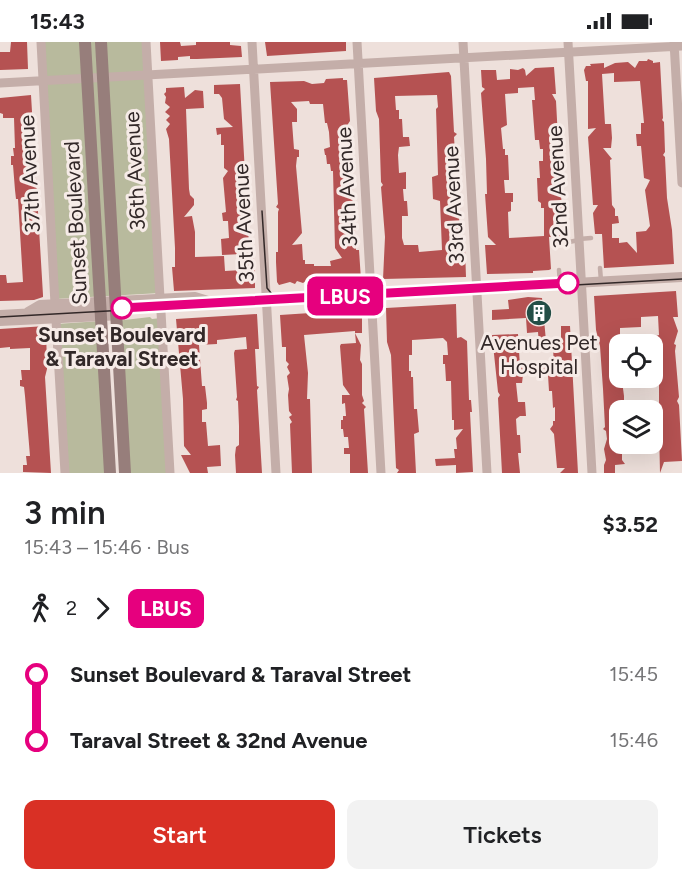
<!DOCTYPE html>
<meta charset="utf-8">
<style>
body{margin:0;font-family:Figtree,sans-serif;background:#f2f2f2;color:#202124;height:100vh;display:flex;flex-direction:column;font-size:22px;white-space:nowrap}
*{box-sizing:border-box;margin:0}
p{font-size:20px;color:#757577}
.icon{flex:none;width:33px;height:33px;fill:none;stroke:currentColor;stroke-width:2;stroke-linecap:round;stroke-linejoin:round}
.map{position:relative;height:431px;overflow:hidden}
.details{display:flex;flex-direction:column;background:#fff;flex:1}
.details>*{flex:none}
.badge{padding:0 12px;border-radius:9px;font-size:21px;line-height:39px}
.tools{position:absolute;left:609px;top:292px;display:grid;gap:12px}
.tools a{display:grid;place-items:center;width:54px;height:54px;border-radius:12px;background:#fff;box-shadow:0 6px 24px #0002;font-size:30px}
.map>.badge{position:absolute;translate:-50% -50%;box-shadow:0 0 0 3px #fff}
.legs{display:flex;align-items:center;gap:9px;height:66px;padding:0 24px;font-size:20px}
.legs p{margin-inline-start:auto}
.summary{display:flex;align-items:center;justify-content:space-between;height:102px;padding:0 24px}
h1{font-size:33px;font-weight:600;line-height:45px}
.button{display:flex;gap:12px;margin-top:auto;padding:12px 24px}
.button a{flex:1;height:69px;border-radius:12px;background:#d93025;color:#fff;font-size:24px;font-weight:600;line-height:69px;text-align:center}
.button a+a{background:#f2f2f2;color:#202124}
ul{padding:0 24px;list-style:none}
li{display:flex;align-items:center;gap:21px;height:66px;font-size:22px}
li i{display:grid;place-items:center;width:9px;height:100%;margin:0 8px;background:currentColor}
li i::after{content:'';width:15px;height:15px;margin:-8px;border:4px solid;border-radius:50%;background:#fff}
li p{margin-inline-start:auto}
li:first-child i{background:linear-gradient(#0000 50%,currentColor 0)}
li:last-child i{background:linear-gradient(currentColor 50%,#0000 0)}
.status{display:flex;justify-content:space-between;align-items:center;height:42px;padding:0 30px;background:#fff;direction:ltr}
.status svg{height:16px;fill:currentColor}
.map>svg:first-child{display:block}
.green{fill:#b8ba9d}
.building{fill:#b55252;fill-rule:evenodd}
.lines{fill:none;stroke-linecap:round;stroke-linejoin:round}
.service{stroke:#c4aea9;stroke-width:4.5}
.minor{stroke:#c4aea9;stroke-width:9}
.tertiary{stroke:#c4aea9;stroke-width:10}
.secondary{stroke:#977e7b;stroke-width:12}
.tram{stroke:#322828;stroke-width:1.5}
.line-1-casing{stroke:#fff;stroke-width:14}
.line-1{stroke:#e6007e;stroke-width:9}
.stop-1-dot{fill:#fff;stroke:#e6007e;stroke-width:3}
.labels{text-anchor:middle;stroke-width:6;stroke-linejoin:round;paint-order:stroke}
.street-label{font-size:21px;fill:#322828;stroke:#f6ebe7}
.stop-label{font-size:21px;font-weight:bold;fill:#322828;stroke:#f6ebe7}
.poi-label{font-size:21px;fill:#322828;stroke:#f6ebe7}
</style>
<div class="status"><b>15:43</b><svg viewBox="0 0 49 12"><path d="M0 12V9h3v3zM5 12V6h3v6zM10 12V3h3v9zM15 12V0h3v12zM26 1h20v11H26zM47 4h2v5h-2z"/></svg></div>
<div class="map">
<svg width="682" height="431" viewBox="0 0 682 431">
<rect width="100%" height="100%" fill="#eee0db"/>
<path class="green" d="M41 0H146L160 251 55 257Z
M150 275 152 277 161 276 170 431H125L116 279Z
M101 279 110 431H65L56 282Z"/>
<path class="building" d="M11 0H27L28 27 0 28V10H10Z
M160 0H180L181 4 196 3V0H230V3L241 4 242 15 197 17H190V14L178 15V18L161 19Z
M265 0H346V9L267 14Z
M648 17 653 19V21L660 20 663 76 662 78 664 80 665 110 663 113 665 115 667 156 672 188 674 222 604 226 602 192H595L593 171 598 163H593L588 95 596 86 588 87V39H586L584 28 586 24H591L590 22 604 21V26L615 21 628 20 635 26 639 19H647ZM614 31V40L640 39 644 81H641V92H636L637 104H641L644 136 650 138 645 148 650 184 646 189 636 190 637 211 627 200 619 201V196H612V182L619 181 618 174H615V167L612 163 610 118 612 117 603 106H611L612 96 611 82H605L602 32Z
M554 25 556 52H552L556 59 558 97 555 100 559 104 561 155 563 168H566L567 194 549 195 551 227 549 228 533 229V231L487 232 485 203H496L488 195 485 152H487L486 117 481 51 485 47 482 45 481 28H496L497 38 510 37V27L518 28 523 26 525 28 526 34 535 26ZM534 45 535 58H532L535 98H539L540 107H543V119H539L540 136H537L538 159 541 161V166H544V194L509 196 508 170 511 169V160H513V151H505L504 138H509V136L508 113H505V107H503L501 86 507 83 505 52 518 51V46Z
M449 30 451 34 454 90 457 92 454 95 461 207H465L466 235 383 237 385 195 381 145 383 143 381 140 379 77 376 69 374 36ZM437 53 438 65 436 67 438 133 432 135 433 157 440 159 442 208 419 210 418 203H404L402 196V174H408L407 159H404L403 147H406V130L399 131 398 113 399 105 410 104 409 95H403L402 77H399V68H396L395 54Z
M343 36V38H347L350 79 348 82 350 88 348 94 350 96 351 126 353 127 349 131 352 137 350 141 353 143V153L350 156 353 159V181L355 182 356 208H359L361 238 332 241 331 239 309 241 306 239 303 241 297 239 295 242 290 240 279 243 277 240 276 220V210H278V170L279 167 276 165 278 162 270 40 304 39 312 42 324 41 326 37ZM309 59 310 62H323L325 81H327L329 90 330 105 324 107 325 113H326L327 122H330L331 129H333L335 206 342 216 330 219 331 224H314V222H305V218H303L302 202 292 203 302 191 296 124 297 115H299V108L294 107 292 80H297V67L291 60Z
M240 42 249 203 250 215H253L255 221V246L174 249 172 225H175V206L169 97 166 87 170 82 166 78 170 74 165 70 170 65 165 61 166 55 164 52 166 50V46L184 45 185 56 195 48 203 49 204 66 186 67 189 147 190 153 194 157V163L184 175 192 174 195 190V215L224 214 225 229 242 228V212L222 213 221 197 229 196 228 179H223L222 171 226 170 223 136 228 129 224 126V103H221V92L217 93 216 86 233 85 224 77 222 56 219 52H214V43Z
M31 53 43 253V255L34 258 0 259V233H6L7 241 23 240 18 157H16L15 148 13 123H11V114H14L13 106H15L14 76H3V72L0 71V56Z
M676 249 678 275H673L678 289 674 302 676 303 675 309 679 355 677 359 679 363 682 419 664 420 660 431 659 387 663 386V372L659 368V335L652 334 656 294 659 293 658 274 641 275V285L620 286V339H622L624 354V369H620V402L622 406V418L625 422 615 423V431H604V423L606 418 604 407 607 397 606 389 603 387 605 385 603 347 600 304 596 288 594 254Z
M528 255 542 256 546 299 561 298V284H570L578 431H560L565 426H557L554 392 550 387 553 383V379H555V365L553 366 552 349H549L548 333H523L522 341H516L518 360H525L526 374H520L516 377 517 393H520L521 411H518L520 431H502L498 356 500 353 498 350 492 293 518 292 520 325 554 324 553 306H542V303H539L538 290 527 291 526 276 492 278V268L509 267 508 258Z
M456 262 457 296 461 295 467 299 469 358H471L472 370H470L473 430 456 431V423L436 424 435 417 455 416 454 407H457L456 396 463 387 454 388V378H452L451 339H446L445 322H443V313H448L447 300 443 296 412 298V313H409V329H411V335H413L414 367H417L419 390 414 392 416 431H397L399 428 396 426 391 313 387 300 386 266Z
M356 268 362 269V291H355V289L304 293 308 331 307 357H310L312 431H292L290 382 292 380 289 375 292 373 289 369 288 353 289 347 287 334 290 331 287 325 289 322 286 319V305H282L280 273Z
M257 272 259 307H255L257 344 259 345 257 348 262 431H236L235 413 236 405 239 403V384L238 359 236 358 237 355 234 311 235 308 247 307 246 295 217 298V302L199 303 202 344H205L207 361V367L202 368V380H206L208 404 220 403 221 424 207 425 208 431H190L181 413H191L184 404 183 357 176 277Z
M46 284 47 327 45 335 51 431 23 430V423H27L26 414H30L25 354 24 345 20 344V338H22L21 328H30V306L10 307V305L0 306V287Z
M355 291 361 303 360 318 362 322V353L364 359 362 361 366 365 364 367 368 431H350V412H344V406H349L348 395H344L343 387H341V378H343V374H346L345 361 342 362V353H350L343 343 340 304 341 302 356 301Z"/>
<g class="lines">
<path class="service" d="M579 197 591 196
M564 201 579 198
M600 226 601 239
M559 228 560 242"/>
<path class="minor" d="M41 0 55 262
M146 0 160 256
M252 0 276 431
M357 0 381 431
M463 0 487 431
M568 0 592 431
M674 0 682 141
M0 41 682 4
M161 270 170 431
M56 278 65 431"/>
<path class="tertiary" d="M28 270 40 263 195 255 208 259
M0 273 682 235
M0 279 122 273"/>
<path class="secondary" d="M85 0 110 431
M101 0 125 431"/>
<path class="tram" d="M262 169 267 246 275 256 284 259
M0 275 682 237"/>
</g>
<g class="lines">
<g class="line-1-casing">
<path id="line-1" d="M122 266 568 241"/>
</g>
<use href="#line-1" class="line-1"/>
</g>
<defs>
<g id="building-disc" transform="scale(1.35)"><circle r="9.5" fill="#234e46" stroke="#f6ebe7"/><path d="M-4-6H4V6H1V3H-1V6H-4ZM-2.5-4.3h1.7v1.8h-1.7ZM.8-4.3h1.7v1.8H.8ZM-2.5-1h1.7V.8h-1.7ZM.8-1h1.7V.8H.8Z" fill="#fff"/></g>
</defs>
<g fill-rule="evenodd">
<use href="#building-disc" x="539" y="271"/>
</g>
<g class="stop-1-dot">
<circle cx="568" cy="241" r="10"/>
<circle cx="122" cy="266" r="10"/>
</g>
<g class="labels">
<g class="street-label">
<text transform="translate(135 129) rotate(-93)" y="7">36th Avenue</text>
<text transform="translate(30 132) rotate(-93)" y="7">37th Avenue</text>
<text transform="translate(347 145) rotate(-93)" y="7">34th Avenue</text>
<text transform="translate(558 145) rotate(-93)" y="7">32nd Avenue</text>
<text transform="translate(454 163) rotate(-93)" y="7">33rd Avenue</text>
<text transform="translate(76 181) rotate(-93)" y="7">Sunset Boulevard</text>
<text transform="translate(244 181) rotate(-93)" y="7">35th Avenue</text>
</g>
<g class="stop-label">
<text x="122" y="300">Sunset Boulevard<tspan x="122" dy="24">&amp; Taraval Street</tspan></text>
</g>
<g class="poi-label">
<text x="539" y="308">Avenues Pet<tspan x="539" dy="24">Hospital</tspan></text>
</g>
</g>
</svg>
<div class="tools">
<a><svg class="icon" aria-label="locate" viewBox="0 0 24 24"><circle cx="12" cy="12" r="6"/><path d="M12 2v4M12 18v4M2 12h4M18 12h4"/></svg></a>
<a><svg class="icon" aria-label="layers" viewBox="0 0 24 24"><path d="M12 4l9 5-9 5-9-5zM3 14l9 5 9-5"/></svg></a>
</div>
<b class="badge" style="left:345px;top:254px;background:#e6007e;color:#fff">LBUS</b>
</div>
<section class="details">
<div class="summary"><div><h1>3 min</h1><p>15:43 – 15:46 · Bus</p></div><b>$3.52</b></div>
<div class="legs"><svg class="icon" aria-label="walk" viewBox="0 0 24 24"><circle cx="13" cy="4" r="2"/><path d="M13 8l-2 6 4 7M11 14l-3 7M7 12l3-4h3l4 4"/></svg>2<svg class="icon" aria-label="forward" viewBox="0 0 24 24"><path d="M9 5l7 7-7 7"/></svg><b class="badge" style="background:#e6007e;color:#fff">LBUS</b></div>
<ul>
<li><i style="color:#e6007e"></i><b>Sunset Boulevard &amp; Taraval Street</b><p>15:45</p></li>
<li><i style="color:#e6007e"></i><b>Taraval Street &amp; 32nd Avenue</b><p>15:46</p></li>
</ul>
<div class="button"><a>Start</a><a>Tickets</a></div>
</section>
